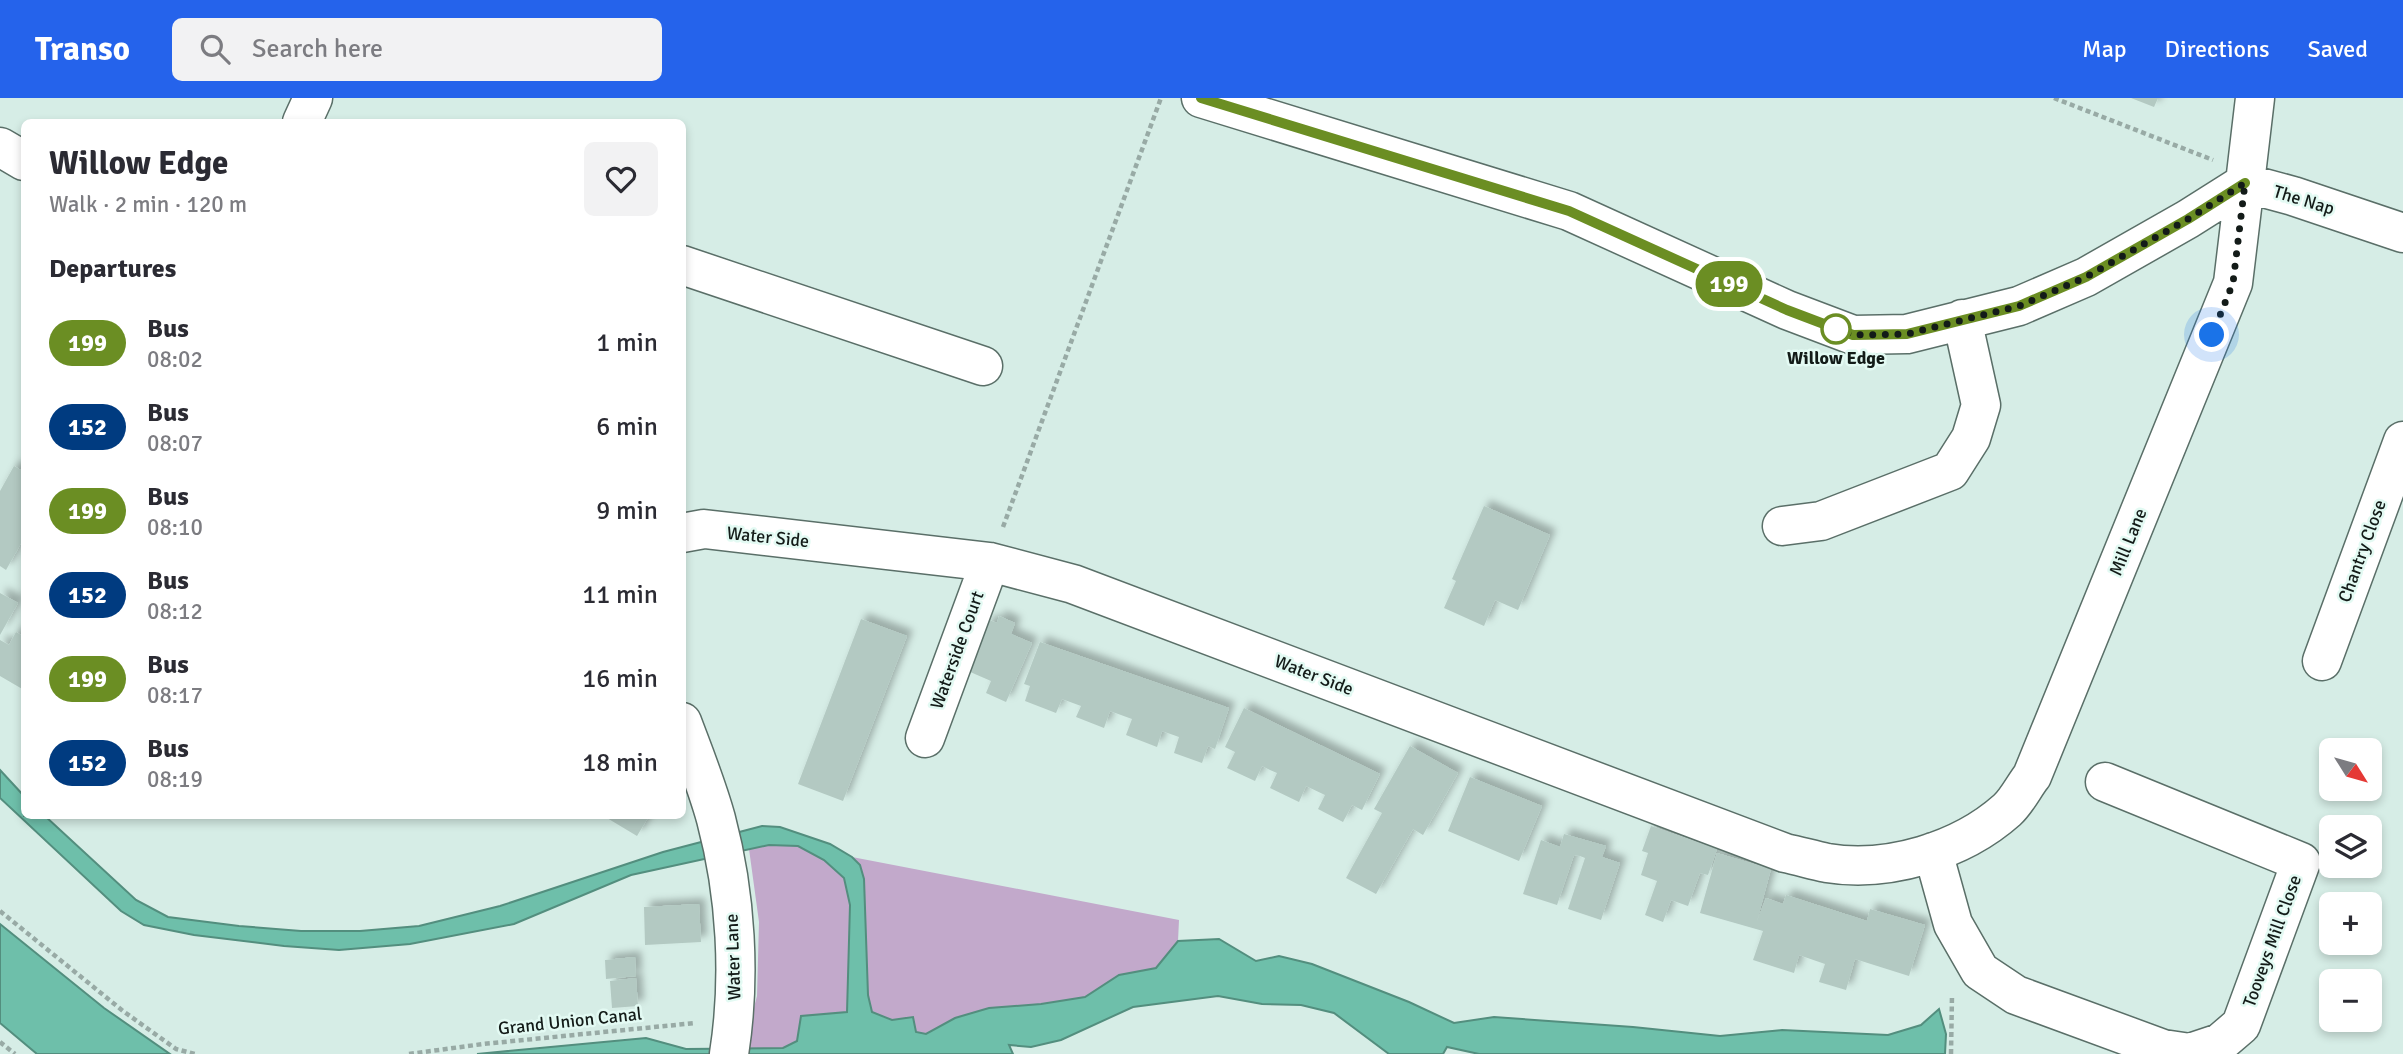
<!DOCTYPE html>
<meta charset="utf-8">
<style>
body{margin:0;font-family:Signika,sans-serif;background:#f2f2f3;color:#2b2b33;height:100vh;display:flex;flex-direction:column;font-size:26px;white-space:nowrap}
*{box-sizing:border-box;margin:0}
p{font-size:23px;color:#7c7c81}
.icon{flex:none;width:38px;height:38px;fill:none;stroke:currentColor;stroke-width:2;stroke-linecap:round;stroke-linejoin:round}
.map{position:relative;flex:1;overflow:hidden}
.sheet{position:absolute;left:21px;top:21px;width:665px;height:700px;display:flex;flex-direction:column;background:#fff;border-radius:10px;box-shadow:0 4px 10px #0003}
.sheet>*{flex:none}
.badge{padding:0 14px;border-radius:23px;font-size:24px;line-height:46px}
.needle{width:46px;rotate:127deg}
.fabs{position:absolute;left:2319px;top:640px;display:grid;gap:14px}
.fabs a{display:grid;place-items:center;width:63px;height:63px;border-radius:10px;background:#fff;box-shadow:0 4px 10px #0003;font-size:35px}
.you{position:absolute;width:35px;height:35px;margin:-18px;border:5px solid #fff;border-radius:50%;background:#1a73e8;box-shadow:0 0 0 10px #1a73e833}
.map>.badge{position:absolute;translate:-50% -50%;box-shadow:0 0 0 4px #fff}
h2{padding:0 28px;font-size:26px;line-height:63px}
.round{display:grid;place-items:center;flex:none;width:74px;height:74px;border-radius:10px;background:#f2f2f3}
.summary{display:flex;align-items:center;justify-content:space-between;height:119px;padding:0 28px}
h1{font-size:33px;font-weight:700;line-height:52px}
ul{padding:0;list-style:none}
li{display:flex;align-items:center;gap:21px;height:84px;padding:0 28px}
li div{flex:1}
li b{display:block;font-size:26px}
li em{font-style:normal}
li .badge{min-width:77px;font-weight:700;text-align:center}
header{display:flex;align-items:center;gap:42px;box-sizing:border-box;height:98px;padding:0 35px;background:#2563eb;color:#fff}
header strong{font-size:33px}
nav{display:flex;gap:38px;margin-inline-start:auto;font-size:24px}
.search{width:490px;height:63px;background:#f2f2f3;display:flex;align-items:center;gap:18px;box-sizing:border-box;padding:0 24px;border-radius:10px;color:#7c7c81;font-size:26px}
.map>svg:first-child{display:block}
.green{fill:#c2a9cb}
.water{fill:#6ebfaa;stroke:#538e7e;stroke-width:2}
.building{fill:#b3c9c2;filter:url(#shadow)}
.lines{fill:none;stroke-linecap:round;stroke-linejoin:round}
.minor-casing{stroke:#5a6f68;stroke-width:41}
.path{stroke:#98aaa5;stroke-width:4.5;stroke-dasharray:5 3.5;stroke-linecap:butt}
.minor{stroke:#fff;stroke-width:38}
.line-casing{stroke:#fff;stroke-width:16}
.line{stroke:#6b8e23;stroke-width:10}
.walk{stroke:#131b18;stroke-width:7;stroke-dasharray:0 12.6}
.stop-dot{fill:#fff;stroke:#6b8e23;stroke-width:3.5}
.labels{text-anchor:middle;stroke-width:5;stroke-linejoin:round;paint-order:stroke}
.street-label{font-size:18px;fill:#131b18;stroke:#e3faf3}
.stop-label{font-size:18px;font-weight:bold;fill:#131b18;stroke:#e3faf3}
</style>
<header>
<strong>Transo</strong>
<div class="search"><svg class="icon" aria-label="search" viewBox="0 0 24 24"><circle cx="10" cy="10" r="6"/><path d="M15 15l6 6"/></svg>Search here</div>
<nav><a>Map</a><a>Directions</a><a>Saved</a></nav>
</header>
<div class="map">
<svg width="2403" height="956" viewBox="0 0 2403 956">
<defs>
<filter id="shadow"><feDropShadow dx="6" dy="-6" stdDeviation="3.5" flood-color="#0004"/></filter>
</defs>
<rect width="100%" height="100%" fill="#d6ede6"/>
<path class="green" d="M769 747 798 748 824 762 844 780 850 807 847 914 783 950H743L757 898 759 824 749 751Z
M852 759 1179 822 1178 843 1156 870 1119 877 1085 899 955 920 926 936 916 934 913 920 892 922 872 915 868 897 864 781 860 767Z"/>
<path class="water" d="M0 672 24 698V718H45L136 802 168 819 239 828 301 833H360L419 828 500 808 663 754 762 728 780 729 830 746 852 759 860 767 864 781 868 897 872 914 892 922 913 919 916 934 926 936 955 920 989 910 1041 906 1085 899 1119 877 1156 870 1178 843 1219 841 1256 863 1279 858 1312 866 1409 904 1454 925 1494 919 1633 929 1720 938 1782 932 1888 937 1921 927 1939 911 1946 936 1945 956H1479L1447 949 1443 956H1389L1334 915 1301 907 1262 906 1218 898 1133 909 1061 942 1031 949 1009 947 1013 956H477L646 940 686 951 783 950 797 943 801 918 847 914 850 807 844 780 824 762 798 748 769 747 631 777 514 826 410 846 339 852 284 848 194 837 144 827 121 813 0 700Z
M0 826 104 910 170 956H37L0 925Z"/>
<path class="building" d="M2131 0H2158L2154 9Z
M14 368 24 374V440L6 472 0 468V393Z
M1484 408 1550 437 1518 512 1495 502 1484 528 1444 510 1456 483 1452 481Z
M0 495 18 505 0 537Z
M999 518 1015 525 1011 536 1032 545 1006 604 986 595 991 583 968 573 989 522 997 525Z
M861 521 907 538 843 703 798 686Z
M16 534 24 539V592L0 578V542L9 547Z
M1040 544 1229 610 1215 651 1208 648 1202 665 1174 655 1179 639 1162 633 1157 649 1126 637 1132 621 1110 613 1104 630 1076 619 1081 608 1062 601 1056 615 1025 603 1030 588 1024 586Z
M1244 610 1380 676 1362 712 1352 707 1343 724 1318 711 1325 697 1306 688 1299 704 1270 690 1277 675 1270 672 1262 668 1255 683 1227 670 1235 654 1225 649Z
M1410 648 1458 675 1423 737 1413 731 1376 796 1346 780 1382 715 1374 711Z
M1470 679 1542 708 1519 763 1448 733Z
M608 718H649L637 738 607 720Z
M1651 728 1717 751 1708 777 1700 775 1688 808 1671 802 1663 824 1645 817 1657 783 1641 777 1648 755 1642 753Z
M1564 736 1606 748 1602 759 1620 765 1601 822 1568 811 1585 760 1580 758 1574 757 1557 807 1523 796 1541 742 1560 749Z
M1717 755 1771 771 1757 823 1766 800 1783 806 1786 797 1867 823 1870 811 1925 827 1909 878 1855 861 1846 892 1819 884 1825 866 1799 857 1794 875 1753 862 1763 833 1700 815Z
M699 806 701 844 645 847 644 809Z
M635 859 636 878 606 881 605 862Z
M636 880 638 908 612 910 610 883Z"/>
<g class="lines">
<g class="minor-casing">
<path id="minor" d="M1201 0 1569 113 1787 212 1853 237 1907 236 2019 208 2086 179 2188 121 2245 85
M2255 0 2245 85 2293 98 2403 135
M302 24 313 0
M0 49 24 63
M682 167 983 268
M1782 428 1821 423 1950 373 1971 340 1981 307 1962 221
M682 435 704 431 990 464 1073 486 1785 755C1799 758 1813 762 1827 765 1888 775 1961 753 2007 712 2017 703 2024 688 2032 678L2233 185 2245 85
M2322 563 2403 343
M682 624C694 656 707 688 716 721 736 796 741 880 729 956
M925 640 990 464
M1933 754 1953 826 1980 873 2016 897 2163 951 2190 955 2220 945 2241 927 2301 764 2105 684"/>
</g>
<path class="path" d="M2054 0 2213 62
M1003 429 1161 0
M0 813 123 913 176 951 195 956
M0 944 15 956
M409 956 483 946 695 925
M1951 956 1952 897"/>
<use href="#minor" class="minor"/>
</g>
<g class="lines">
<g class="line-casing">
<path id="line" d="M1201 0 1569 113 1787 212 1853 237 1907 236 2019 208 2086 179 2188 121 2245 85"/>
</g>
<use href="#line" class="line"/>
<path class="walk" d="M1836 231 1830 229 1853 237 1907 236 2019 208 2086 179 2188 121 2245 85 2233 185 2212 237"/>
</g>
<circle class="stop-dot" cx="1836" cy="231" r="14"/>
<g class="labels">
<g class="street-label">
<text transform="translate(2304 102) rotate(17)" y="6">The Nap</text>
<text transform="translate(768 439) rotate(6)" y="6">Water Side</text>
<text transform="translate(2128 444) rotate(-68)" y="6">Mill Lane</text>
<text transform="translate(2362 453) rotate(-70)" y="6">Chantry Close</text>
<text transform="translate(957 552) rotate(-70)" y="6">Waterside Court</text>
<text transform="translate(1314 577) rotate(21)" y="6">Water Side</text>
<text transform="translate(2272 843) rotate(-70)" y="6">Tooveys Mill Close</text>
<text transform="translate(733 859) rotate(-92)" y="6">Water Lane</text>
<text transform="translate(570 923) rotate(-6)" y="6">Grand Union Canal</text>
</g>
<g class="stop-label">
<text x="1836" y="266">Willow Edge</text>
</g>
</g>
</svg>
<div class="fabs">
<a><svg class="needle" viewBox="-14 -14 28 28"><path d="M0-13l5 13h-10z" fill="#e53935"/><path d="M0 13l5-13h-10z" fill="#7c7c81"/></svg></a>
<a><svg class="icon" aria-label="layers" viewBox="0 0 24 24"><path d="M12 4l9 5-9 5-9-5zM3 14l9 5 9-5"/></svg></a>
<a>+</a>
<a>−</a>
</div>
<div class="you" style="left:2212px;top:237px"></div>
<b class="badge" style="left:1729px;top:186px;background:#6b8e23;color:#fff">199</b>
<section class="sheet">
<div class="summary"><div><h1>Willow Edge</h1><p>Walk · 2 min · 120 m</p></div><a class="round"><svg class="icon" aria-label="heart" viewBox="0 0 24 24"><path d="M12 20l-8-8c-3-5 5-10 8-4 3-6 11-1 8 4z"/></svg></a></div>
<h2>Departures</h2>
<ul>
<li><span class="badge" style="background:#6b8e23;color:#fff">199</span><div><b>Bus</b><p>08:02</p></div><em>1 min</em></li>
<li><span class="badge" style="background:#003b80;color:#fff">152</span><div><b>Bus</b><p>08:07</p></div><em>6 min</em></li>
<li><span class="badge" style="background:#6b8e23;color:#fff">199</span><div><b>Bus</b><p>08:10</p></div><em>9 min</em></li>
<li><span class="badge" style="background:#003b80;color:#fff">152</span><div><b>Bus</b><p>08:12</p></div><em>11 min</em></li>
<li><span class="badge" style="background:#6b8e23;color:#fff">199</span><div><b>Bus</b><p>08:17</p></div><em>16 min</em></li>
<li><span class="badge" style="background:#003b80;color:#fff">152</span><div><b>Bus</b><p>08:19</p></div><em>18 min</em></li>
</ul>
</section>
</div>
